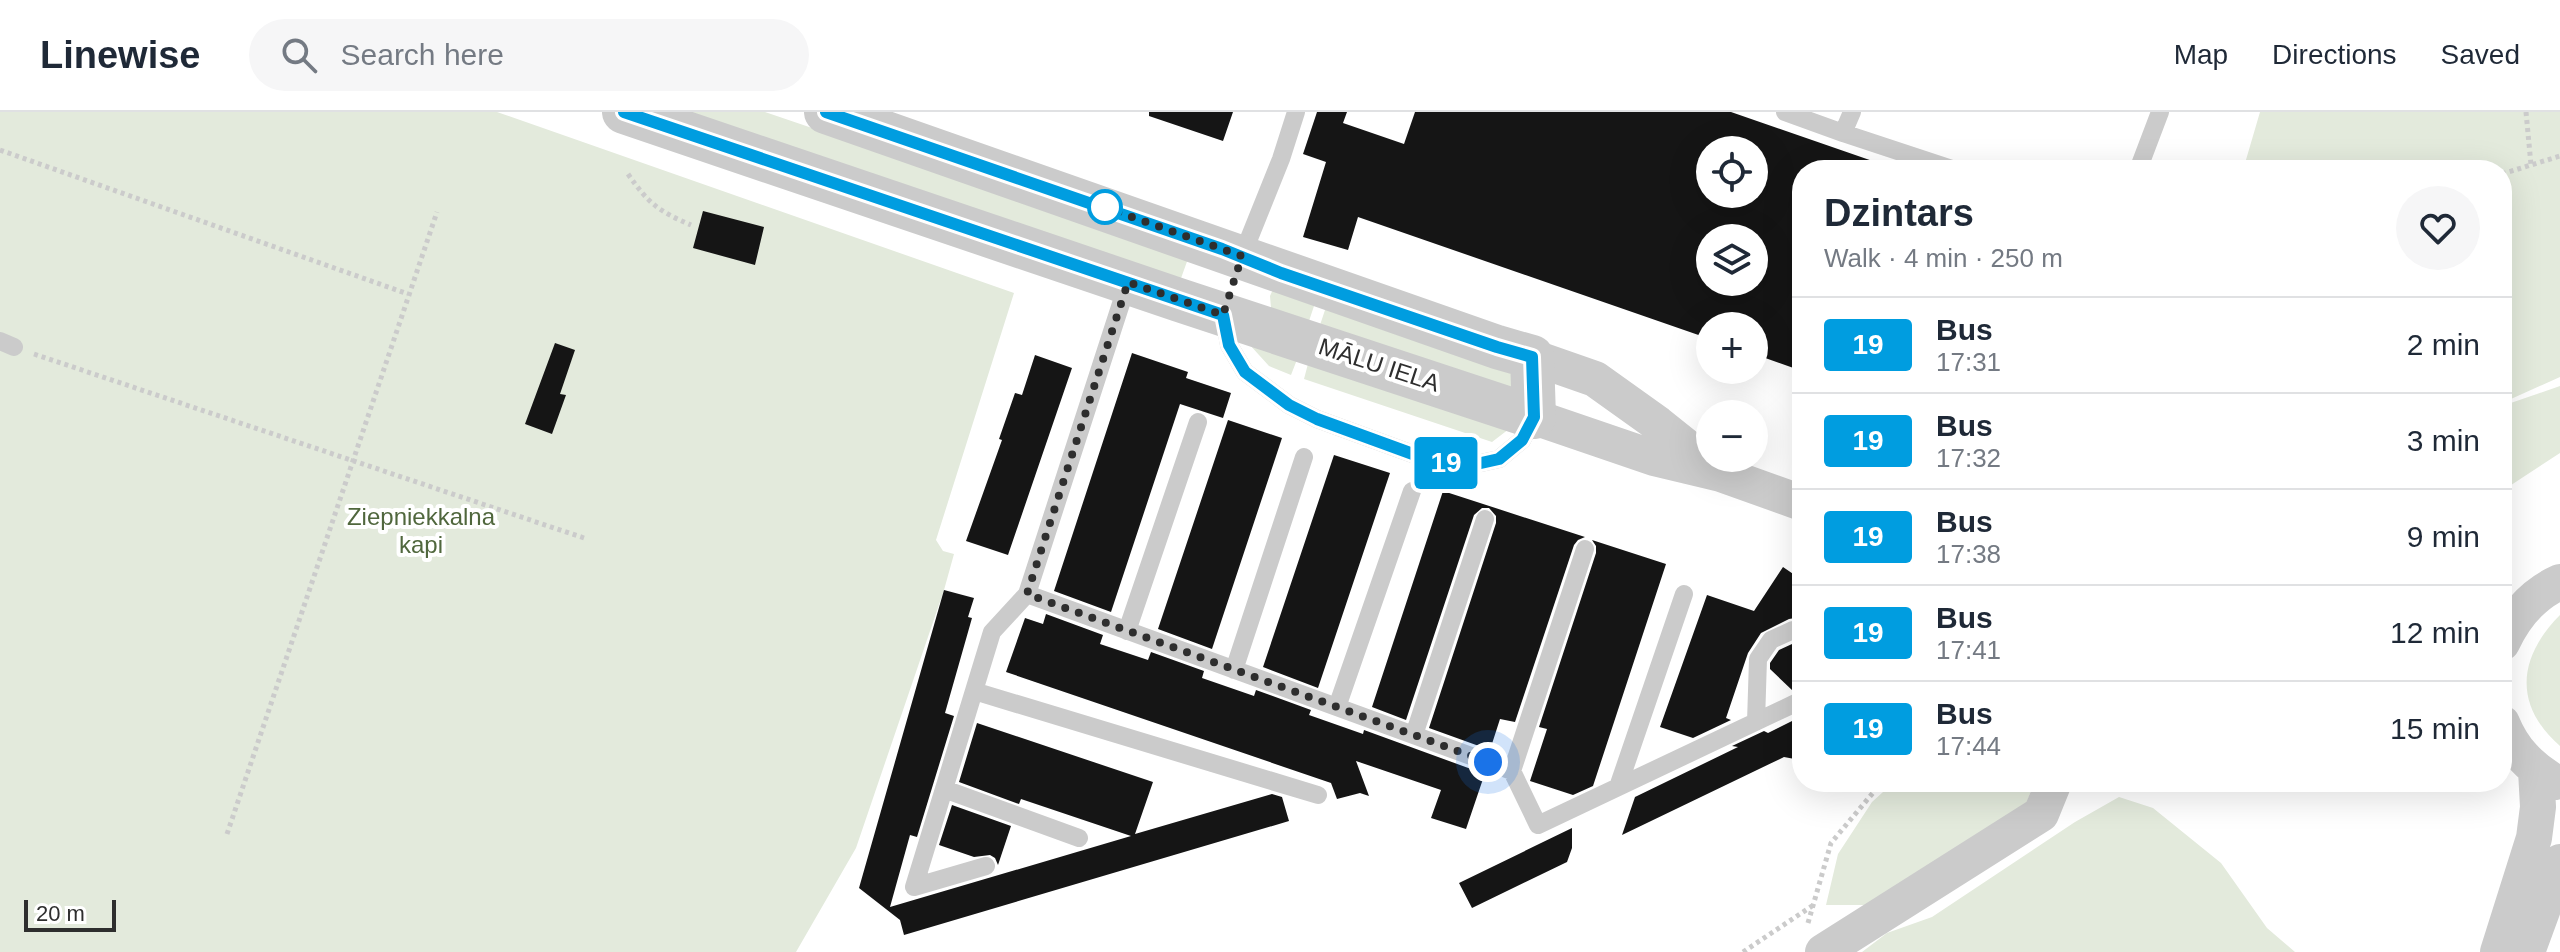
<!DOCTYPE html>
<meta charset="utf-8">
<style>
body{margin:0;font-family:Helvetica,sans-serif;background:#f6f6f7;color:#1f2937;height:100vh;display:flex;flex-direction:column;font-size:30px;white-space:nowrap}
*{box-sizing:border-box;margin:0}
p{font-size:26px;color:#747a83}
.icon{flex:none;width:44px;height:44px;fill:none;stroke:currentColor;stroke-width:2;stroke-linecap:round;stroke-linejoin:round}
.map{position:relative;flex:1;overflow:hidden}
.sheet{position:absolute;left:1792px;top:48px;width:720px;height:632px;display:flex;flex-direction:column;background:#fff;border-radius:32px;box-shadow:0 8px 32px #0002}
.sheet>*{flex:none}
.badge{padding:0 16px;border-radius:6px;font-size:28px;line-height:52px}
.buttons{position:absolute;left:1696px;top:24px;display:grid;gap:16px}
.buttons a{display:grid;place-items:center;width:72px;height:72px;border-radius:50%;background:#fff;box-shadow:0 8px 32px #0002;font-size:40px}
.scale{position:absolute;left:24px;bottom:20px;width:92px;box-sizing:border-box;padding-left:8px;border:4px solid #2e2e2e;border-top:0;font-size:22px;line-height:28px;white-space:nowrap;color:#2e2e2e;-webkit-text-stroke:6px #fff;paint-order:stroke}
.you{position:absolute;width:40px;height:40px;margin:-20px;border:6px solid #fff;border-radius:50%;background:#1a73e8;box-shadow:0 0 0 12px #1a73e833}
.map>.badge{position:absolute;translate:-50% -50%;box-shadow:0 0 0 4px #fff}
.round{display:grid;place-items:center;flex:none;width:84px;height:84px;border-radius:42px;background:#f6f6f7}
.overview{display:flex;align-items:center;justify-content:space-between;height:136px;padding:0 32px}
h1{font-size:38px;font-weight:700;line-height:60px}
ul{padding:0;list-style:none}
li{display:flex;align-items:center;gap:24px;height:96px;padding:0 32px;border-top:2px solid #e0e1e3}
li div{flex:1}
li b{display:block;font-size:30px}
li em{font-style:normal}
li .badge{min-width:88px;font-weight:700;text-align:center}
header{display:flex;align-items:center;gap:48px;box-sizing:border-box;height:112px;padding:0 40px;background:#fff;border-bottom:2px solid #e0e1e3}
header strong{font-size:38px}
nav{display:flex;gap:44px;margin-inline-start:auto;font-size:28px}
.search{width:560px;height:72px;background:#f6f6f7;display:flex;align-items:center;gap:20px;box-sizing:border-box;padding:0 28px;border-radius:44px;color:#747a83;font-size:30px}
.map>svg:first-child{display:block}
.green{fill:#e3eadc}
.building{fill:#151515;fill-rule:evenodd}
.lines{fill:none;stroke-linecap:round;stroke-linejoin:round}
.path{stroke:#cbcbcb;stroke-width:5;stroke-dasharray:4 4;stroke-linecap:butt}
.service{stroke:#cbcbcb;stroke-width:18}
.minor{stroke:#cbcbcb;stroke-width:36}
.tertiary{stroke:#cbcbcb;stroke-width:44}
.line-casing{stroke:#fff;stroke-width:18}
.line{stroke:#009de0;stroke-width:12}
.walk{stroke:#2e2e2e;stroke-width:8;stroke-dasharray:0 14.4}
.stop-dot{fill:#fff;stroke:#009de0;stroke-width:4}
.labels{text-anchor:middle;stroke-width:8;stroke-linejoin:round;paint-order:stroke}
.street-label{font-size:24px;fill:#2e2e2e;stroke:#fff}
.park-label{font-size:24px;fill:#50673d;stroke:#fff}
</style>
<header>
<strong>Linewise</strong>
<div class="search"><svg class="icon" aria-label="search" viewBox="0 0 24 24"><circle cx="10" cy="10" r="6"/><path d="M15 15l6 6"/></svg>Search here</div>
<nav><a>Map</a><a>Directions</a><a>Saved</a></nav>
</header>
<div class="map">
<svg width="2560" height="840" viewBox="0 0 2560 840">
<rect width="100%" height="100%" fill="#fff"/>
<path class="green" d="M0 0H497L1014 181 936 428 943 439 954 442 944 478 856 736 796 840H0Z
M677 0H765L1189 144 1180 169Z
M2260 0H2560V265L2502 291V58H2243Z
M1274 175 1317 185 1308 212 1271 196 1270 184Z
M1328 189 1515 261 1510 279 1319 216Z
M1249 232 1298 245 1291 263 1269 254Z
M1309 248 1509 317 1492 330 1304 267Z
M2560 274V341L2502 379V294Z
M2560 503V634C2513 593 2518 545 2560 503Z
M1894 670H2034L2026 693 1874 793H1826L1838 742 1872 690Z
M2119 685 2153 696 2221 751 2267 816 2295 840H1862L1887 821 1932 805 2075 710Z"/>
<path class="building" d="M1149 0H1233L1223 29 1149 4Z
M1317 0H1347L1343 11 1404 32 1415 0H1731L1887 54V58H1802V259L1754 242V214H1710V227L1358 105 1348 138 1303 125 1326 50 1303 42ZM1710 38H1754V82H1710ZM1710 126H1754V170H1710Z
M703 99 764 115 755 153 693 136Z
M555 231 575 238 560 282 566 283 552 322 525 312Z
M1132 241 1188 260 1186 266 1231 281 1223 306 1180 292 1111 500 1054 479Z
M1035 243 1072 256 1008 443 966 429 1002 328 999 327 1015 281 1022 283Z
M1228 308 1282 326 1212 537 1158 517Z
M1334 343 1390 361 1318 576 1263 555Z
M1443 379 1585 425 1578 428 1574 433 1515 610 1500 607 1490 638 1429 616 1496 411V404L1489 396H1482L1474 403 1406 608 1372 595Z
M1592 428 1666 452 1593 674 1573 683 1530 669 1547 617 1539 615 1596 441V434Z
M1783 455 1802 468V510L1795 506 1789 507 1761 521 1748 541 1726 606 1731 608 1693 626 1660 615 1707 483 1754 499Z
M944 478 974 486 968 505 972 506 945 601 954 604 917 725 910 723 890 795 1131 724 1021 687 1019 692 959 670 977 611 1153 670 1135 722 1272 682 1282 685 1289 709 904 823 900 808 859 776Z
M1046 502 1103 523 1100 532 1148 548 1151 540 1204 559 1202 566 1254 584 1256 578 1311 598 1309 603 1363 622 1364 618 1482 661 1484 664 1466 717 1431 706 1441 678 1356 649 1369 684 1360 681 1337 687 1331 671 1006 560 1025 506 1043 512Z
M1792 532 1802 536V576L1793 579 1770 557V551L1779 538Z
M1802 604 1800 648 1784 645 1622 723 1635 685 1738 635 1732 634 1764 619 1768 621Z
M952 693 1011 714 998 753 995 746 990 743 974 745 939 733Z
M1572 716V736L1567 750 1472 796 1459 771Z"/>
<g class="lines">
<path class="path" d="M2526 0 2531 53
M0 38 408 182
M628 62C648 91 658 99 691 113
M2502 62 2560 44
M34 242 584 426
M227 722 437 100
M1808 811 1831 731 1882 670
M1743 840 1812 794"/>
<path class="service" d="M1785 0 1843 21 1852 0
M1843 21 1955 58
M2138 58 2160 0
M1242 144 1281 47 1296 0
M1128 170 1027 482 1512 659 1538 713 1802 588
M1224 205 1229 233 1245 260 1289 293 1317 307 1421 345 1463 355 1499 347 1522 328 1534 305
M0 229 14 235
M1127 519 1198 310
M1234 558 1304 345
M974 579 1318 683
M1337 595 1412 379
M1756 610 1758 547 1771 528 1793 518 1802 524
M1414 623 1485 407
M1512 659 1585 437
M1618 675 1684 482
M944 677 1079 726
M986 754 914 775 992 520 1027 482"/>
<path class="minor" d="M1532 245 1595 267 1658 312 1713 356
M1534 305 1654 346 1721 362 1802 391
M2502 531C2514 505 2533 482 2560 470
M2502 611C2513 638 2530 655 2555 670
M1823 840 2041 702 2054 670
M2498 840 2534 726 2538 695 2536 658
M2527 840 2560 750"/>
<path class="tertiary" d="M624 0 1179 188 1534 305 1532 245 1497 235C1273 157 1050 77 826 0"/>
</g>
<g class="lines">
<g class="line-casing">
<path id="line" d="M624 0 1223 203 1229 233 1245 260 1289 293 1317 307 1421 345 1463 355 1499 347 1522 328 1534 305 1532 245 1497 235 1281 161 1222 137 826 0"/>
</g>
<use href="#line" class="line"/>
<path class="walk" d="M1105 95 1098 93 1242 144 1223 203 1128 170 1027 482 1488 650"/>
</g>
<circle class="stop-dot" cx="1105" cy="95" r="16"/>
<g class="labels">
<g class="street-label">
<text transform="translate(1379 253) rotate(18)" y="8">MĀLU IELA</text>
</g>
<g class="park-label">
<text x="421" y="413">Ziepniekkalna<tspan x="421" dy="28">kapi</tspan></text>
</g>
</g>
</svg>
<div class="buttons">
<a><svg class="icon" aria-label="locate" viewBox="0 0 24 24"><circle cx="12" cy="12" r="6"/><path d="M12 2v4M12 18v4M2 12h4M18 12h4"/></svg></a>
<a><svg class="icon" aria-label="layers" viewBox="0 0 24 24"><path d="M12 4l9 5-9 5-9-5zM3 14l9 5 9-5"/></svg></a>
<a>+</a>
<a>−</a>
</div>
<div class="scale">20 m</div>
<div class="you" style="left:1488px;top:650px"></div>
<b class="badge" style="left:1446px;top:351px;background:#009de0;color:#fff">19</b>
<section class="sheet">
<div class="overview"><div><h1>Dzintars</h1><p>Walk · 4 min · 250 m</p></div><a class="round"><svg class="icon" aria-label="heart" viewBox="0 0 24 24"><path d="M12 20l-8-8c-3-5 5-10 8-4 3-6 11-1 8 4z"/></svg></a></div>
<ul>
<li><span class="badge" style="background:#009de0;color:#fff">19</span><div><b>Bus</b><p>17:31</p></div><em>2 min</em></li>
<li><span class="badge" style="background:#009de0;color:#fff">19</span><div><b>Bus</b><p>17:32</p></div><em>3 min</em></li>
<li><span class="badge" style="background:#009de0;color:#fff">19</span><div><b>Bus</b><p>17:38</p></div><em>9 min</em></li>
<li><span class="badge" style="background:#009de0;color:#fff">19</span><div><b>Bus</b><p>17:41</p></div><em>12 min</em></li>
<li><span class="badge" style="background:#009de0;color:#fff">19</span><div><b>Bus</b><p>17:44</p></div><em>15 min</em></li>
</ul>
</section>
</div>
